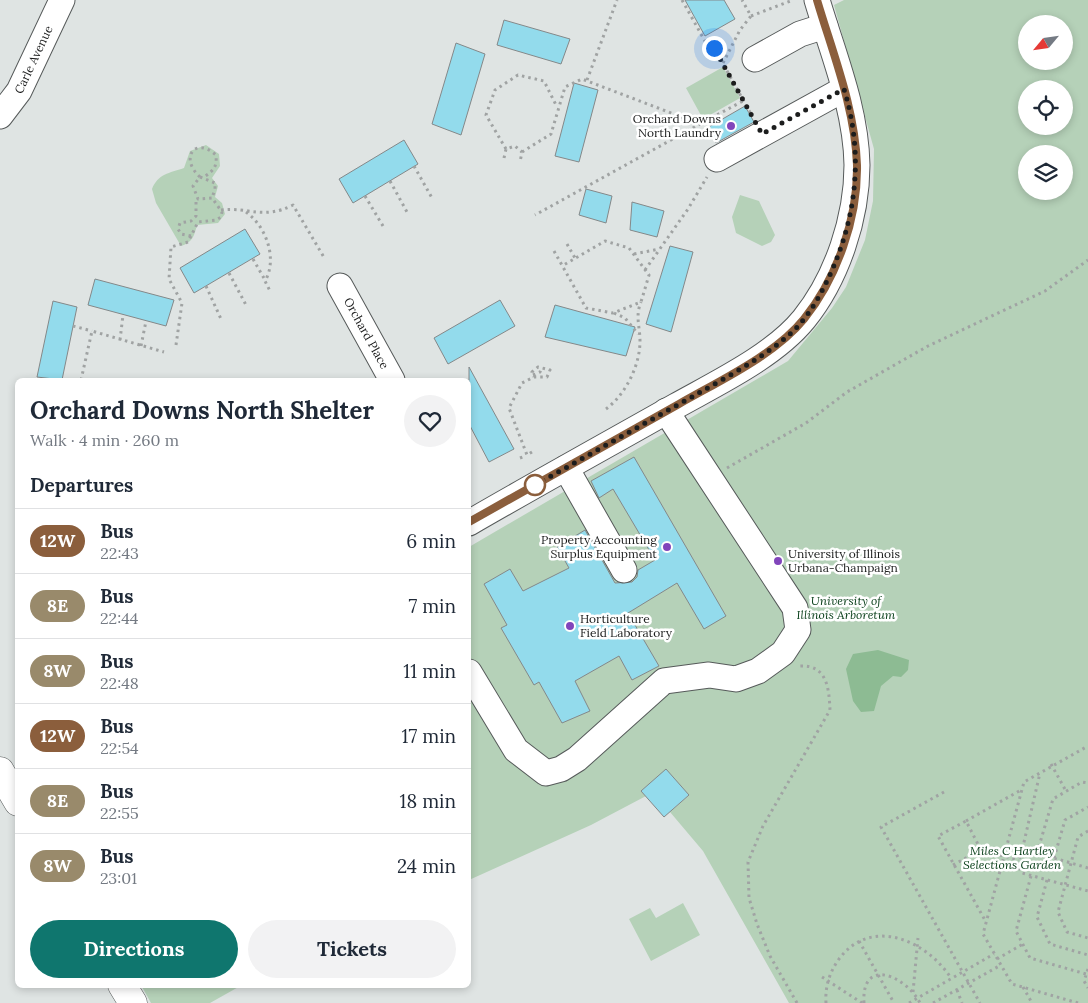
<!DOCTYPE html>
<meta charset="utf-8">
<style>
body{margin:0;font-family:Lora,serif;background:#f2f2f3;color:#1f2937;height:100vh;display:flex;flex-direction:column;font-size:19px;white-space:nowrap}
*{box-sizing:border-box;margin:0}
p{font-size:16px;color:#747a83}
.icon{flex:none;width:28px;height:28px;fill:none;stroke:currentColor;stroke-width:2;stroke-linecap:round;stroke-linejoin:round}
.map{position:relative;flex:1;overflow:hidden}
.sheet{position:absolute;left:15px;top:378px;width:456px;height:610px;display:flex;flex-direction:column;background:#fff;border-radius:8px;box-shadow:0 2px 8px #0003}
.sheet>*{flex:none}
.badge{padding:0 10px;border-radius:16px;font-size:18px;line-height:32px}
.needle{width:32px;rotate:241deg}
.buttons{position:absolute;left:1018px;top:15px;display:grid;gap:10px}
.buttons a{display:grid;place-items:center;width:55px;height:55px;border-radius:50%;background:#fff;box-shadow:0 2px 8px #0003;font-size:25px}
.you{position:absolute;width:25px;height:25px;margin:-12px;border:4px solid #fff;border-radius:50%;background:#1a73e8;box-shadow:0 0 0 8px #1a73e833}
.map>.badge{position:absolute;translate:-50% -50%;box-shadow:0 0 0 2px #fff}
h2{padding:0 15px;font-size:19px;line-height:45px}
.round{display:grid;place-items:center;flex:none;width:52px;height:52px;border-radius:26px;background:#f2f2f3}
.head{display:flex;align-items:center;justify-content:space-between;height:85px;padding:0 15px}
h1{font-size:24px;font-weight:800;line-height:38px}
.cta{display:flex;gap:10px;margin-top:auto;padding:10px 15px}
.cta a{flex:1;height:58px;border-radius:30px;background:#0f766e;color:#fff;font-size:20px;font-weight:800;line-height:58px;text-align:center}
.cta a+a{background:#f2f2f3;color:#1f2937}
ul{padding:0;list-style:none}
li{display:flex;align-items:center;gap:15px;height:65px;padding:0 15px;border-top:1px solid #e0e1e3}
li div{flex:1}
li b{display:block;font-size:19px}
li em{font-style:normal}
li .badge{min-width:55px;font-weight:700;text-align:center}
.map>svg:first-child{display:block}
.green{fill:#b5d1b8;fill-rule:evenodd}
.forest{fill:#8dbb93}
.building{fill:#93dbec;stroke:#848889}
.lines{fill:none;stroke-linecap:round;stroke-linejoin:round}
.minor-casing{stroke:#565a5a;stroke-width:27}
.major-casing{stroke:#565a5a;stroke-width:29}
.path{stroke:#a0a3a3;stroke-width:3;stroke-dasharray:2.5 4;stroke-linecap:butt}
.minor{stroke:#fff;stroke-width:25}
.major{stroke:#fff;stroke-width:28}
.line-casing{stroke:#fff;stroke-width:11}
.line{stroke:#8b5e3c;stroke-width:8}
.walk{stroke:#1c1d1d;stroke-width:5;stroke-dasharray:0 9}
.poi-dot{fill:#8145bb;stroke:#fff;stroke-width:2}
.stop-dot{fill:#fff;stroke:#8b5e3c;stroke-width:2.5}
.labels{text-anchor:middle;stroke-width:5;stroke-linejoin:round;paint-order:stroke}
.street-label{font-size:12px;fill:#1c1d1d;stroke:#fff}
.poi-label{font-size:12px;fill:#1c1d1d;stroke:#fff;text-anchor:end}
.park-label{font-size:12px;font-style:italic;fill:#053c16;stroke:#fff}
</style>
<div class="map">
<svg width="1088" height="1003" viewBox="0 0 1088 1003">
<rect width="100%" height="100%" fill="#dfe4e3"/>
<path class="green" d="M844 0H1088V1003H789L703 851 670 812 689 795 641 791 646 796 591 825 469 880V547L788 361 832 308 846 287 865 240 873 201 874 149 834 5ZM1026 24H1064V61H1026ZM1026 89H1064V126H1026ZM1026 154H1064V191H1026Z
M723 67 740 98 703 119 686 88Z
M206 145 219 154 220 166 212 178 218 186 215 197 222 203 225 214 218 223 197 225C194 236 193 242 181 246L156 203 152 189C158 174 169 173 184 168L190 151Z
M740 195 759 201 775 235 771 242 762 246 736 233 732 217Z
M683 903 700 935 651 961 629 919 650 908 656 918Z
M141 985H242L210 1003H151Z"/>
<path class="forest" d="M878 650 909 660 908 670 901 677 893 676 881 686 874 711 861 712 853 701 846 669 853 654Z"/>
<path class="building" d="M685 0H724L735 19 705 36Z
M504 20 570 39 561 64 497 45Z
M456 43 485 54 461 135 432 124Z
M574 83 598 90 579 162 555 156Z
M745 106 754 122 716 143 707 128Z
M404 140 418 164 353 203 339 179Z
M586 189 612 196 606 223 579 215Z
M632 202 664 211 657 237 630 230Z
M245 229 260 254 194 293 180 268Z
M670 246 693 252 671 332 646 324Z
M95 279 174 300 166 326 88 305Z
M500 300 515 326 448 364 434 338Z
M53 301 77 307 62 380 37 377Z
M555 305 635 327 626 356 545 337Z
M469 367 514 449 489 462 469 424Z
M634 457 726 616 704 629 677 583 628 613 659 666 632 680 619 656 575 681 590 711 562 723 539 682 534 685 501 628 507 625 484 584 510 569 523 591 569 568 557 547 585 530 615 583 632 582 637 577 638 570 655 560 613 489 599 498 591 481Z
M666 769 689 795 664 817 641 791Z"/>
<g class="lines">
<g class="minor-casing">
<g id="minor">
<path d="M755 59 800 34 825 26"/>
<path id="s1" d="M0 116 19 91 62 0"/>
<path d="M717 159 844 89"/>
<path id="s2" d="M340 286 392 380"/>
<path d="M566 468 624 570"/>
<path d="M469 523C538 483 607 445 676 406 717 383 774 356 804 319 837 278 857 218 857 165 856 108 833 54 817 0"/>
<path d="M469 672 516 750 546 773 561 769 577 759 664 681 709 675 736 679 758 671 783 653 798 630 795 608 666 411"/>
</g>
</g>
<g class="major-casing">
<path id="major" d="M0 771 18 802
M122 985 133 1003"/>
</g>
<path class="path" d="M682 0 706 43 717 53 752 116
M751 16 793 0
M723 63 740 30 751 16 742 0
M587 80 617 0
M700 124 743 101
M506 149 486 115 495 90 518 75 544 81 557 107
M522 152 551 134 565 87 582 79 700 124 535 215
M504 158 506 149 515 146 522 152 520 162
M414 166 432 198
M200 177C179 158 195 136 216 155 217 167 214 170 204 177
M390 181 407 212
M365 196 383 226
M221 210C250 207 263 220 293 205L325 259
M246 212C266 226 278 259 265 281L270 291
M191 236 181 234 178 229 180 223 191 221 196 216V199
M567 244 575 258
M554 251 586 308 613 313 641 302 649 275 629 248 605 241 562 266
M634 254 659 249
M253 259 265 280
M645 270 688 209 707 177
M229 273 246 305
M206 286 221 319
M614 313 625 318 638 334
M73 326 92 331
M120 340 123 315
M176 345 182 303 169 279 171 247 188 242 198 222 216 220 221 217 222 212 212 198 198 199 193 186 200 177 215 183V189L212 198
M141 346 146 321
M533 375 540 372 542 367
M81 380 92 331 164 352
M606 409C625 395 640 366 640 341 640 327 635 316 641 302
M532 452 527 455 509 408 522 383 534 377H547L550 370 538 367 532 372 534 377
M520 458 525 456
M727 468 806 423 847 392 928 346 1045 291 1088 260
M1051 764 1066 791
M944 792 881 827 980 1003
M966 821 1021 790
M1088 831 1078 837 1058 912 1067 932 1088 938
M981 850 1019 860
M1037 853 1053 799 1082 782 1088 783
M1021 855 1040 773
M1054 858 1065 820 1088 807
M953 865 981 850 966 821 938 836 986 922
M1088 868 1030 851 1021 855 1017 864 1022 873 1088 891
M1031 876 1016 931 1030 958 1086 974
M1047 880 1037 917 1050 944 1088 955
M859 941 894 1003
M997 959 1023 944
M1088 969 1084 981 1088 988
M822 977 862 1003
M1023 987 1032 1003
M957 990 962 1003
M913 992 918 938
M797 1003 770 956 757 924 749 898 748 862 763 826 830 710C829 688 827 664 799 666
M826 1003C825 987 829 973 839 959 871 916 926 940 951 978
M864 1003C861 956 906 976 920 1003
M909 1003 994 954
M933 1003 1001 965
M1078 1003 1012 984 983 934 1024 782 1088 746"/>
<use href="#minor" class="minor"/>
<use href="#major" class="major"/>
</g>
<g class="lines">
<g class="line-casing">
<path id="line" d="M469 522C539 483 609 443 679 404 719 381 775 355 804 319 837 278 858 218 857 165 855 108 833 54 817 0"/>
</g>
<use href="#line" class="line"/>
<path class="walk" d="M535 485C587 456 638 427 690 398 723 379 760 360 789 335 806 320 818 300 828 279 857 218 864 154 844 89L762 134 714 48"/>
</g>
<g class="poi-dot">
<circle cx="731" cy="126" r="5"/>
<circle cx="667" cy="547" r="5"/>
<circle cx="778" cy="561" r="5"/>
<circle cx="570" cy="626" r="5"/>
</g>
<circle class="stop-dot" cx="535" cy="485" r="10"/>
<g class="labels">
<g class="street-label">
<text dy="4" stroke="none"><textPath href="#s1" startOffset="66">Carle Avenue</textPath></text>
<text dy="4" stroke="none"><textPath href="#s2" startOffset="54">Orchard Place</textPath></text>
</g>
<g class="poi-label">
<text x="721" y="123">Orchard Downs<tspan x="721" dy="14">North Laundry</tspan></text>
<text x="657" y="544">Property Accounting<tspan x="657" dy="14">Surplus Equipment</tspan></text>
<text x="788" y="558" text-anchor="start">University of Illinois<tspan x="788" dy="14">Urbana-Champaign</tspan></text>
<text x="580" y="623" text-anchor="start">Horticulture<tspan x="580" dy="14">Field Laboratory</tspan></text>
</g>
<g class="park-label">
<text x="846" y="605">University of<tspan x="846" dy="14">Illinois Arboretum</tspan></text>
<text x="1012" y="855">Miles C Hartley<tspan x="1012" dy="14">Selections Garden</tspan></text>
</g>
</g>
</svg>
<div class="buttons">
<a><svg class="needle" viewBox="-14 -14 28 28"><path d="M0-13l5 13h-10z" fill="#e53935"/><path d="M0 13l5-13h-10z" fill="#747a83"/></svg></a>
<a><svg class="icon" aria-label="locate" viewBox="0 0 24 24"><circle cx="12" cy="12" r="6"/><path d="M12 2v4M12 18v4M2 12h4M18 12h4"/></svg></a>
<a><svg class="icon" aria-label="layers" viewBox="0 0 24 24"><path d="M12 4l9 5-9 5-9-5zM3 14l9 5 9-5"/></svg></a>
</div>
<div class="you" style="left:714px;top:48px"></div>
<section class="sheet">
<div class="head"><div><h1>Orchard Downs North Shelter</h1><p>Walk · 4 min · 260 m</p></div><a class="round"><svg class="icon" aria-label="heart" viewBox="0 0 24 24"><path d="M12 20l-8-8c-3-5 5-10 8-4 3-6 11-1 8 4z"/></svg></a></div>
<h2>Departures</h2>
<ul>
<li><span class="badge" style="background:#8b5e3c;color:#fff">12W</span><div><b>Bus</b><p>22:43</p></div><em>6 min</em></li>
<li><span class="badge" style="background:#998a6b;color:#fff">8E</span><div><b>Bus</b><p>22:44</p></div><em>7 min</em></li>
<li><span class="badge" style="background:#998a6b;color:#fff">8W</span><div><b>Bus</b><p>22:48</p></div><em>11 min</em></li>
<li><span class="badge" style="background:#8b5e3c;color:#fff">12W</span><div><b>Bus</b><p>22:54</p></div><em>17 min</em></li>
<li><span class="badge" style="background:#998a6b;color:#fff">8E</span><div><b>Bus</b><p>22:55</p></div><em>18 min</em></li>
<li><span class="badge" style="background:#998a6b;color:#fff">8W</span><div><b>Bus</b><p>23:01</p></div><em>24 min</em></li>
</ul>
<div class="cta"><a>Directions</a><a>Tickets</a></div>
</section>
</div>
